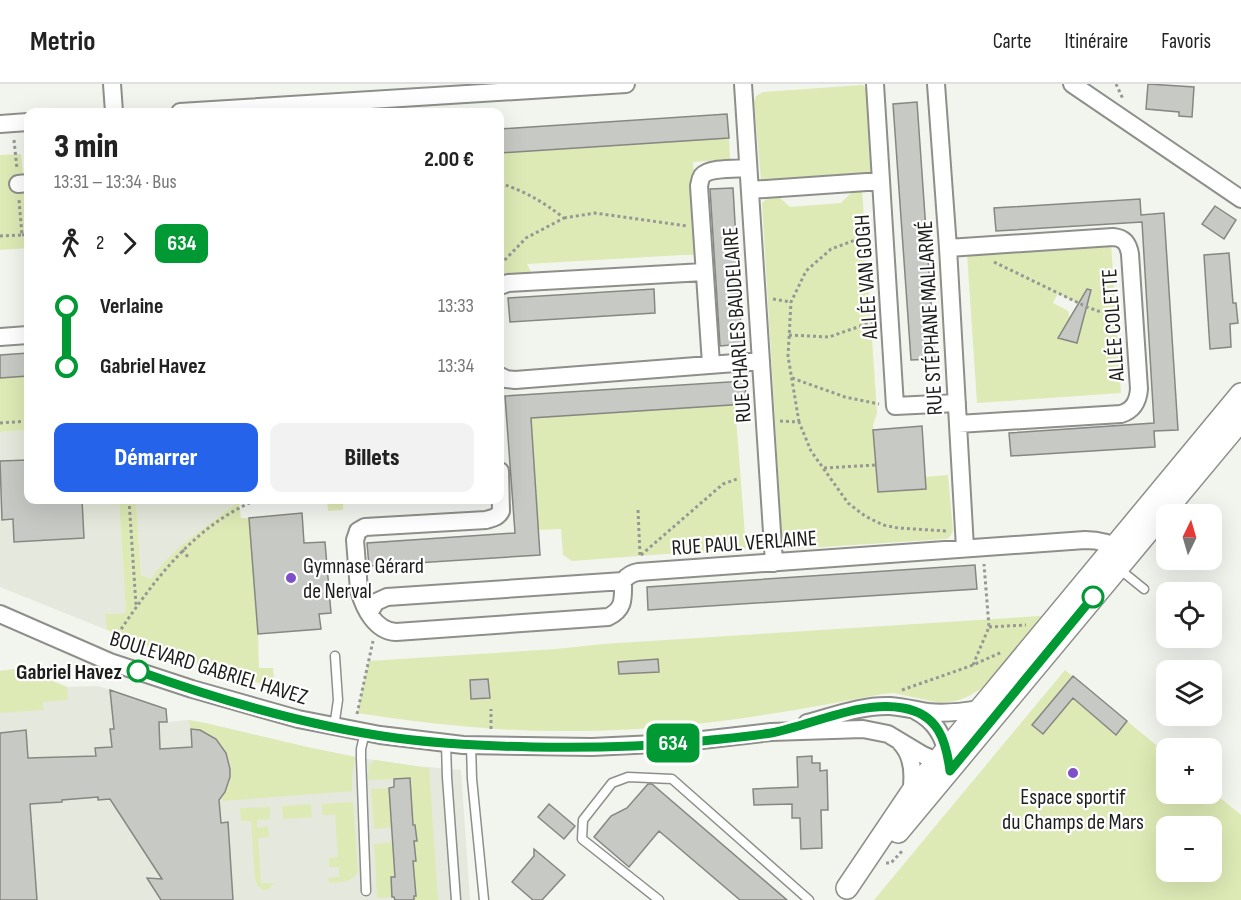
<!DOCTYPE html>
<html lang="fr">
<meta charset="utf-8">
<style>
body{margin:0;font-family:"Sofia Sans Condensed",sans-serif;background:#f2f2f2;color:#222;height:100vh;display:flex;flex-direction:column;font-size:22px;white-space:nowrap}
*{box-sizing:border-box;margin:0}
p{font-size:20px;color:#767676}
.icon{flex:none;width:33px;height:33px;fill:none;stroke:currentColor;stroke-width:2;stroke-linecap:round;stroke-linejoin:round}
.map{position:relative;flex:1;overflow:hidden}
.details{position:absolute;left:24px;top:24px;width:480px;height:396px;display:flex;flex-direction:column;background:#fff;border-radius:12px;box-shadow:0 6px 24px #0002}
.details>*{flex:none}
.badge{padding:0 12px;border-radius:9px;font-size:21px;line-height:39px}
.needle{width:39px;rotate:5deg}
.controls{position:absolute;left:1156px;top:420px;display:grid;gap:12px}
.controls a{display:grid;place-items:center;width:66px;height:66px;border-radius:12px;background:#fff;box-shadow:0 6px 24px #0002;font-size:30px}
.map>.badge{position:absolute;translate:-50% -50%;box-shadow:0 0 0 3px #fff}
.legs{display:flex;align-items:center;gap:9px;height:66px;padding:0 30px;font-size:20px}
.legs p{margin-inline-start:auto}
.overview{display:flex;align-items:center;justify-content:space-between;height:102px;padding:0 30px}
h1{font-size:33px;font-weight:800;line-height:45px}
.primary-button{display:flex;gap:12px;margin-top:auto;padding:12px 30px}
.primary-button a{flex:1;height:69px;border-radius:12px;background:#2563eb;color:#fff;font-size:24px;font-weight:800;line-height:69px;text-align:center}
.primary-button a+a{background:#f2f2f2;color:#222}
ul{padding:0 30px;list-style:none}
li{display:flex;align-items:center;gap:21px;height:60px;font-size:22px}
li i{display:grid;place-items:center;width:9px;height:100%;margin:0 8px;background:currentColor}
li i::after{content:'';width:15px;height:15px;margin:-8px;border:4px solid;border-radius:50%;background:#fff}
li p{margin-inline-start:auto}
li:first-child i{background:linear-gradient(#0000 50%,currentColor 0)}
li:last-child i{background:linear-gradient(currentColor 50%,#0000 0)}
header{display:flex;align-items:center;gap:36px;box-sizing:border-box;height:84px;padding:0 30px;background:#fff;border-bottom:2px solid #e0e0e0}
header strong{font-size:28px}
nav{display:flex;gap:33px;margin-inline-start:auto;font-size:21px}
.map>svg:first-child{display:block}
.built{fill:#e5e8dc}
.green{fill:#ddeab5;fill-rule:evenodd}
.building{fill:#c7c9c4;stroke:#868782;stroke-width:1.5}
.lines{fill:none;stroke-linecap:round;stroke-linejoin:round}
.service-casing{stroke:#8e8f8b;stroke-width:11}
.minor-casing{stroke:#8e8f8b;stroke-width:20}
.tertiary-casing{stroke:#8e8f8b;stroke-width:24}
.path{stroke:#979895;stroke-width:3;stroke-dasharray:3 3;stroke-linecap:butt}
.service{stroke:#fff;stroke-width:8}
.minor{stroke:#fff;stroke-width:16}
.tertiary{stroke:#fff;stroke-width:21}
.line-1-casing{stroke:#fff;stroke-width:14}
.line-1{stroke:#093;stroke-width:9}
.poi-dot{fill:#7f4fc7;stroke:#fff;stroke-width:2}
.stop-1-dot{fill:#fff;stroke:#093;stroke-width:3}
.labels{text-anchor:middle;stroke-width:4.5;stroke-linejoin:round;paint-order:stroke}
.street-label{font-size:22px;fill:#1d1d1c;stroke:#fff}
.poi-label{font-size:22px;fill:#1d1d1c;stroke:#fff;text-anchor:start}
.stop-label{font-size:22px;font-weight:bold;fill:#1d1d1c;stroke:#fff;text-anchor:end}
</style>
<header>
<strong>Metrio</strong>
<nav><a>Carte</a><a>Itinéraire</a><a>Favoris</a></nav>
</header>
<div class="map">
<svg width="1241" height="816" viewBox="0 0 1241 816">
<rect width="100%" height="100%" fill="#f2f4ee"/>
<path class="built" d="M28 346V416H119L126 529 105 530 107 546 0 503V348Z
M136 416H239V417L184 459 163 479 151 496 141 491Z
M22 584 67 603 98 602 166 624 168 638 188 636 205 639 307 663 361 674 415 682 461 686 470 816H0V587Z"/>
<path class="green" d="M862 1 864 2 869 9 873 87 870 90 763 98 761 96 754 18 756 12 763 8Z
M729 54 730 75 693 78 698 171H682L527 180 533 192 500 195V69Z
M21 70 24 99H28V164L0 166V71Z
M855 105H862L877 329 873 341 878 407 925 393 948 391 953 447 949 454 945 455 792 465C785 463 784 461 782 454L762 119 768 114 779 113 790 123 841 119Z
M1111 159 1121 309 977 319 967 169ZM1058 209 1086 224 1077 259 1059 254 1070 235 1068 227 1053 219Z
M28 292V346L0 348V294Z
M735 321 746 464 572 477 563 471 561 445 538 446 531 334Z
M119 416H136L141 491 151 495 163 479 184 459 239 417 241 434H249L258 550 259 584H273L275 604C216 587 163 570 107 546L105 530 126 529Z
M327 416H343V426L328 427Z
M1041 532 1028 550 982 604 969 612 956 617 940 619 894 609 882 610C780 630 679 647 575 647 502 648 429 640 357 629L369 577 556 565 603 560ZM658 575V588L645 589 644 576ZM488 595 489 613 471 615 470 597Z
M22 584 67 603 68 616 43 618V626L0 629V587Z
M1065 586 1167 670V710H1212V707L1241 731V816H874ZM1167 742H1212V788H1167Z
M188 636 205 639 307 663 355 673 352 692V707L223 717 221 713C244 684 224 651 191 645Z
M375 676 429 684 438 816H414V812H415L413 791 391 793 392 813 377 814 374 760 393 758 394 778 415 777 414 757 416 756 415 741H413L410 694 368 696 369 681Z
M389 704 391 743 374 745 371 705Z
M353 718 358 788C351 799 341 798 330 799L327 794 339 793V783H329V774L338 773 335 731H322V720Z
M311 720 312 733 283 735 282 722Z
M270 723V735L257 736V744L268 742 269 753 258 754 261 799H274L269 805 263 806 258 802 255 795 251 737H241L240 724Z"/>
<path class="building" d="M1148 0 1194 3 1192 33 1179 32V28L1146 25Z
M917 18 935 275 911 276 893 20Z
M727 30 729 54 500 69V45Z
M733 104 742 260 720 262 710 105Z
M1140 115 1141 131 1164 129 1178 346 1154 347 1155 363 1011 372 1009 349 1154 339 1142 138 996 147 994 124Z
M1215 122 1236 136 1224 155 1202 140Z
M1229 169 1233 219H1236L1238 239 1230 240 1231 263 1210 265 1204 171Z
M654 205 655 229 510 238 508 214Z
M1087 205 1091 206 1077 259 1058 254Z
M28 269V292L0 294V271Z
M745 297 746 320 531 334 540 471 369 482 367 459 515 449 505 312Z
M922 342 926 405 878 408 873 346Z
M28 376V416H82L84 454 14 458 13 435 2 436 0 377Z
M302 429 304 459 325 458 331 529 319 530 321 545 258 550 249 434Z
M975 481 977 505 648 526 647 503Z
M658 575 659 588 619 590 618 578Z
M1073 592 1127 637 1116 651 1073 614 1043 650 1032 641Z
M488 595 490 614 471 615 470 596Z
M110 606 166 625 167 638H159L160 665 192 663 191 645 200 646 216 655 226 669 230 685V693L225 708 219 716 221 739 228 738 233 816H161L147 794 162 795 110 715 98 716V713L62 716V718L30 720 37 816H0V649L26 646 28 674 96 672 95 664 112 663 110 645H114Z
M812 672V679H820V687L827 686 828 726H821L822 764 801 765 800 734H792V720L754 721 753 705 798 703 797 673Z
M410 694 413 741H415L417 757H414L416 777H413L416 812H414V816H395L394 813H392L391 793H395L389 704 394 703V695Z
M648 700H652L787 816H740L659 747 629 783 594 753 611 732 627 724Z
M549 720 575 742 564 755 538 733Z
M534 765 565 791 542 816H533L512 798 534 772Z"/>
<g class="lines">
<g class="service-casing">
<path id="service" d="M1118 484 1144 505
M334 643 338 616 335 572
M365 648 361 665V674L366 807
M446 659 447 693 456 816
M471 661 472 695 484 816
M659 816 582 755 583 736 612 699 628 693 672 695 809 816"/>
</g>
<g class="minor-casing">
<path id="minor" d="M112 0 114 28
M743 0 774 479
M875 0 895 322 957 319
M936 0 948 164 965 464
M1072 0 1241 115
M180 28 626 0
M0 40 28 38
M18 100 28 99
M750 106 881 97
M948 164 1113 153C1124 154 1128 159 1130 170L1139 305C1138 317 1134 326 1121 330L958 340
M500 202 508 199 704 188
M0 253 28 251
M711 280 699 102C700 98 700 95 702 92 709 83 738 85 748 84
M500 292 506 295 515 296 761 277
M500 387 501 427C498 433 493 434 486 436L365 443 358 447 355 456 359 506C364 524 375 547 396 548L608 533C625 525 623 514 623 497
M369 529 376 518 387 513 623 497C628 491 632 489 638 488L1085 456C1100 456 1113 460 1125 467
M0 530 110 578 192 605 298 635 380 651 463 661 592 663 676 659 771 648 863 645 888 650 923 671 937 677 948 679
M916 627C936 637 945 654 948 675
M807 639C834 632 862 621 890 622 903 623 915 626 928 628 946 630 962 628 980 625
M900 658C914 672 914 691 911 709"/>
</g>
<g class="tertiary-casing">
<path id="tertiary" d="M898 748 1241 336
M847 804 911 709 980 625 1241 310"/>
</g>
<path class="path" d="M1116 0 1123 15
M14 56 17 85
M500 99C526 108 542 117 564 134L526 154 500 181
M564 134 595 129 687 142
M22 151 28 150
M0 152 22 151 19 116
M994 178 1087 223 1098 227 1117 230
M773 215 791 218
M789 251 829 253 875 237
M792 294 845 313 879 320
M780 337 799 338 811 367 848 419 865 432 883 441 898 444 947 447
M799 338 788 272 791 218 806 187 831 165 869 151
M0 339 28 337
M824 384 876 381
M129 416 136 521
M638 426 640 471
M182 466 188 473
M641 471 723 400 737 395
M989 543 1026 541
M111 560C150 502 190 444 256 416
M973 581 989 543 984 480
M902 606 973 581 1002 568
M357 630 373 557
M491 645V625
M886 779H891L903 766"/>
<use href="#service" class="service"/>
<use href="#minor" class="minor"/>
<use href="#tertiary" class="tertiary"/>
</g>
<g class="lines">
<g class="line-1-casing">
<path id="line-1" d="M138 587C222 617 308 642 396 654 441 660 486 662 532 663 586 664 640 663 694 658 720 655 746 653 771 649 812 641 861 616 903 624 938 630 946 656 950 687L1093 513"/>
</g>
<use href="#line-1" class="line-1"/>
</g>
<g class="poi-dot">
<circle cx="291" cy="494" r="6"/>
<circle cx="1073" cy="689" r="6"/>
</g>
<g class="stop-1-dot">
<circle cx="1093" cy="513" r="10"/>
<circle cx="138" cy="587" r="10"/>
</g>
<g class="labels">
<g class="street-label">
<text transform="translate(865 193) rotate(-94)" y="8">ALLÉE VAN GOGH</text>
<text transform="translate(929 234) rotate(-93)" y="8">RUE STÉPHANE MALLARMÉ</text>
<text transform="translate(736 241) rotate(-94)" y="8">RUE CHARLES BAUDELAIRE</text>
<text transform="translate(1112 241) rotate(-94)" y="8">ALLÉE COLETTE</text>
<text transform="translate(744 458) rotate(-4)" y="8">RUE PAUL VERLAINE</text>
<text transform="translate(209 583) rotate(17)" y="8">BOULEVARD GABRIEL HAVEZ</text>
</g>
<g class="poi-label">
<text x="303" y="489">Gymnase Gérard<tspan x="303" dy="25">de Nerval</tspan></text>
<text x="1073" y="720" text-anchor="middle">Espace sportif<tspan x="1073" dy="25">du Champs de Mars</tspan></text>
</g>
<g class="stop-label">
<text x="122" y="595">Gabriel Havez</text>
</g>
</g>
</svg>
<div class="controls">
<a><svg class="needle" viewBox="-14 -14 28 28"><path d="M0-13l5 13h-10z" fill="#e53935"/><path d="M0 13l5-13h-10z" fill="#767676"/></svg></a>
<a><svg class="icon" aria-label="locate" viewBox="0 0 24 24"><circle cx="12" cy="12" r="6"/><path d="M12 2v4M12 18v4M2 12h4M18 12h4"/></svg></a>
<a><svg class="icon" aria-label="layers" viewBox="0 0 24 24"><path d="M12 4l9 5-9 5-9-5zM3 14l9 5 9-5"/></svg></a>
<a>+</a>
<a>−</a>
</div>
<b class="badge" style="left:673px;top:659px;background:#093;color:#fff">634</b>
<section class="details">
<div class="overview"><div><h1>3 min</h1><p>13:31 – 13:34 · Bus</p></div><b>2.00 €</b></div>
<div class="legs"><svg class="icon" aria-label="walk" viewBox="0 0 24 24"><circle cx="13" cy="4" r="2"/><path d="M13 8l-2 6 4 7M11 14l-3 7M7 12l3-4h3l4 4"/></svg>2<svg class="icon" aria-label="forward" viewBox="0 0 24 24"><path d="M9 5l7 7-7 7"/></svg><b class="badge" style="background:#093;color:#fff">634</b></div>
<ul>
<li><i style="color:#093"></i><b>Verlaine</b><p>13:33</p></li>
<li><i style="color:#093"></i><b>Gabriel Havez</b><p>13:34</p></li>
</ul>
<div class="primary-button"><a>Démarrer</a><a>Billets</a></div>
</section>
</div>
